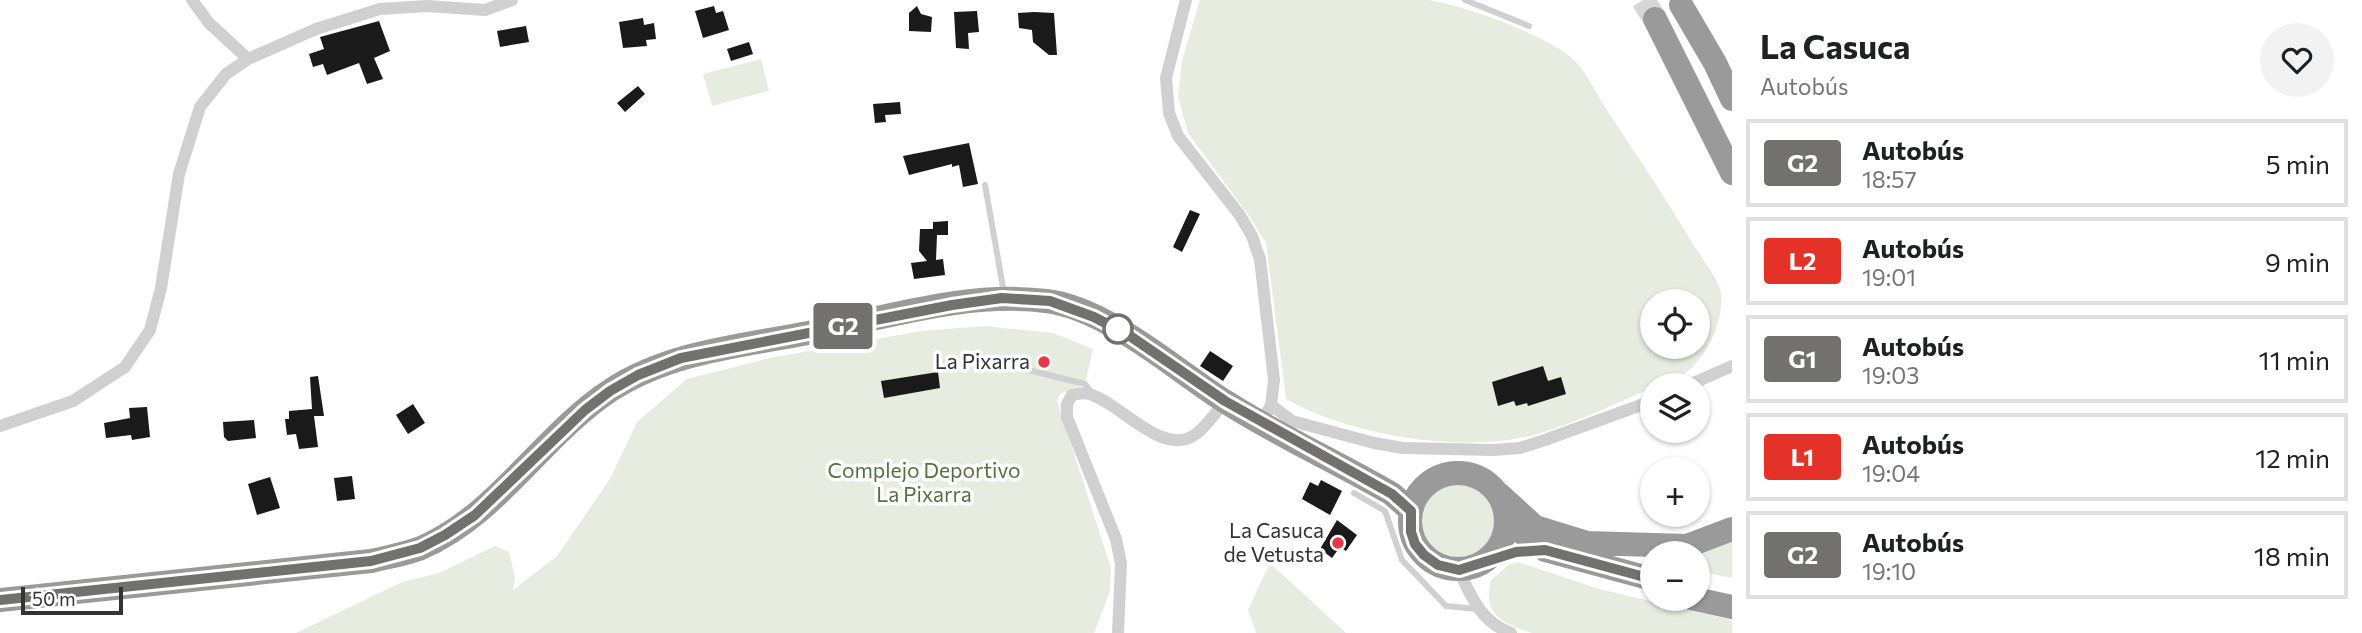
<!DOCTYPE html>
<html lang="es">
<meta charset="utf-8">
<style>
body{margin:0;font-family:Commissioner,sans-serif;background:#f2f2f2;color:#202124;height:100vh;display:flex;flex-direction:column;font-size:26px;white-space:nowrap}
*{box-sizing:border-box;margin:0}
p{font-size:23px;color:#757577}
.icon{flex:none;width:38px;height:38px;fill:none;stroke:currentColor;stroke-width:2;stroke-linecap:round;stroke-linejoin:round}
.map{position:relative;flex:1;overflow:hidden}
.drawer{display:flex;flex-direction:column;background:#fff;width:630px}
.drawer>*{flex:none}
.badge{padding:0 14px;border-radius:5px;font-size:24px;line-height:46px}
.fabs{position:absolute;left:1640px;top:289px;display:grid;gap:14px}
.fabs a{display:grid;place-items:center;width:70px;height:70px;border-radius:50%;background:#fff;box-shadow:0 2px 5px #0004;font-size:35px}
.scale{position:absolute;left:21px;bottom:18px;width:102px;box-sizing:border-box;padding-left:7px;border:4px solid #333;border-top:0;font-size:19px;line-height:24px;white-space:nowrap;color:#333;-webkit-text-stroke:5px #fff;paint-order:stroke}
.map>.badge{position:absolute;translate:-50% -50%;box-shadow:0 0 0 4px #fff}
.round{display:grid;place-items:center;flex:none;width:74px;height:74px;border-radius:37px;background:#f2f2f2}
.head{display:flex;align-items:center;justify-content:space-between;height:119px;padding:0 28px}
h1{font-size:33px;font-weight:700;line-height:52px}
ul{padding:0;list-style:none}
li{display:flex;align-items:center;gap:21px;height:88px;margin:0 14px 10px;padding:0 14px;border:4px solid #e0e0e0;border-radius:0px}
li div{flex:1}
li b{display:block;font-size:26px}
li em{font-style:normal}
li .badge{min-width:77px;font-weight:700;text-align:center}
main{display:flex;flex:1;min-height:0}
.map>svg:first-child{display:block}
.green{fill:#e6ecdf;fill-rule:evenodd}
.building{fill:#1a1a1a}
.lines{fill:none;stroke-linecap:round;stroke-linejoin:round}
.highway-tunnel{stroke:#d6d6d6;stroke-width:24;stroke-dasharray:24 12;stroke-linecap:butt}
.lane{stroke:#d0d0d0;stroke-width:6}
.street{stroke:#d0d0d0;stroke-width:12}
.highway{stroke:#9a9a9a;stroke-width:24}
.line-casing{stroke:#fff;stroke-width:16}
.line{stroke:#727170;stroke-width:10}
.stop-dot{fill:#fff;stroke:#727170;stroke-width:3.5}
.poi-dot{fill:#e63946;stroke:#fff;stroke-width:2.5}
.labels{text-anchor:middle;stroke-width:7;stroke-linejoin:round;paint-order:stroke}
.poi-label{font-size:21px;fill:#333;stroke:#fff;text-anchor:end}
.park-label{font-size:21px;fill:#56703f;stroke:#fff}
</style>
<main>
<div class="map">
<svg width="1732" height="633" viewBox="0 0 1732 633">
<rect width="100%" height="100%" fill="#fff"/>
<path class="green" d="M1200 0H1429C1468 7 1541 33 1572 58 1585 69 1595 92 1605 107 1635 153 1666 198 1694 246 1701 256 1719 281 1721 292 1725 330 1695 385 1652 385V388C1614 404 1576 423 1537 434 1466 455 1348 435 1286 399L1266 243 1249 216 1188 133 1178 96 1182 61ZM1652 301H1698V346H1652Z
M761 59 769 91 712 106 703 74Z
M985 326 1053 333 1093 349 1085 384 1060 394 1057 401 1111 568 1110 591 1094 633H296L402 582 439 573 495 546 509 552 515 577 513 590 557 556 610 479 637 422 687 379 770 358 921 331Z
M1421 521a39 39 0 1 1 78 0a39 39 0 1 1-78 0Z
M1732 539V578L1698 571V553Z
M1518 562 1599 589 1732 620V633H1532C1503 623 1482 616 1491 580L1510 564Z
M1270 563 1346 633H1256L1248 610Z"/>
<path class="building" d="M714 6 716 13 723 11 729 30 703 38 695 11Z
M917 6 921 14 932 17 931 32 909 31V13Z
M977 11 979 32 968 33 969 49 956 48 954 12Z
M1034 12 1054 13 1057 55H1049L1033 42 1032 30 1019 28 1018 13Z
M643 18 644 25 654 23 656 39 646 40 647 46 623 48 619 22Z
M379 21 390 51 374 58 383 79 367 84 359 63 327 75 323 64 313 67 309 54 324 49 320 37Z
M526 26 529 42 500 47 497 31Z
M749 42 753 54 731 61 727 49Z
M638 86 645 94 625 112 617 103Z
M900 102 901 114 885 115 886 122 875 123 873 104Z
M969 143 978 184 963 187 959 165 952 167V164L909 175 903 156Z
M1190 210 1200 214 1182 252 1173 247Z
M948 221V235H937L936 260 943 259 945 275 914 279 911 263 927 261 919 251 920 229H933V222Z
M1210 351 1233 366 1223 381 1200 366Z
M1543 366 1548 381 1561 377 1566 394 1528 406 1527 403 1516 406 1514 401 1498 406 1492 382Z
M938 372 940 388 884 398 881 381Z
M318 376 324 416H314L318 447 299 449 296 434 287 435 285 419H289V411L312 409 310 377Z
M413 404 425 423 408 434 396 415Z
M147 407 150 437 132 440 131 435 106 438 104 423 130 418 129 408Z
M254 420 256 438 228 441 224 437 223 422Z
M352 476 355 499 337 501 334 478Z
M270 477 280 508 257 515 248 484Z
M1321 480 1342 491 1330 515 1302 499 1310 482 1318 486Z
M1337 520 1357 535 1346 551 1340 547 1332 558 1320 549Z"/>
<g class="lines">
<path class="highway-tunnel" d="M1643 0 1655 19"/>
<path class="lane" d="M1465 0 1529 26
M985 185 1004 293
M1024 369 1085 384 1092 393
M1354 493 1385 511 1402 560 1446 606 1477 609"/>
<path class="street" d="M192 0 209 23 248 59
M1186 0 1166 78 1169 113 1178 136 1239 214 1252 236 1260 259 1274 380 1271 405 1261 423
M1689 385 1732 366
M1271 405 1292 421 1374 443 1403 448 1494 450 1520 448 1545 440 1652 401
M0 426 73 401 125 367 150 330 161 288 179 174 200 107 226 74 248 59 316 29 380 9 427 6 485 10 512 0
M1459 570C1471 597 1481 622 1511 633
M1118 633 1121 564 1116 539 1067 417V404L1072 395C1077 394 1084 392 1089 394 1120 402 1163 459 1196 434 1207 426 1216 412 1225 401"/>
<path class="highway" d="M1681 5 1715 63 1732 99
M1655 19 1732 173
M1410 521a48 48 0 1 1 96 0a48 48 0 1 1-96 0Z
M1499 494 1535 527 1587 543 1687 546 1732 529
M1512 525 1545 550 1652 579
M1691 598 1732 607
M0 600 371 561C388 557 406 554 421 548 498 515 542 435 611 390 669 352 741 346 808 333 885 318 968 291 1046 301 1107 308 1175 370 1226 402 1279 436 1337 462 1392 494L1411 511"/>
</g>
<g class="lines">
<g class="line-casing">
<path id="line" d="M0 600 371 561 420 548 445 535 475 515 585 410 610 391 638 375 681 358 952 305 1002 298 1050 301 1094 317 1130 336 1225 401 1392 494 1411 511V532L1415 544 1424 555 1438 565 1459 570 1516 552 1545 550 1652 579"/>
</g>
<use href="#line" class="line"/>
</g>
<circle class="stop-dot" cx="1118" cy="329" r="14"/>
<g class="poi-dot">
<circle cx="1044" cy="362" r="7"/>
<circle cx="1338" cy="543" r="7"/>
</g>
<g class="labels">
<g class="poi-label">
<text x="1030" y="369">La Pixarra</text>
<text x="1324" y="538">La Casuca<tspan x="1324" dy="24">de Vetusta</tspan></text>
</g>
<g class="park-label">
<text x="924" y="478">Complejo Deportivo<tspan x="924" dy="24">La Pixarra</tspan></text>
</g>
</g>
</svg>
<div class="fabs">
<a><svg class="icon" aria-label="locate" viewBox="0 0 24 24"><circle cx="12" cy="12" r="6"/><path d="M12 2v4M12 18v4M2 12h4M18 12h4"/></svg></a>
<a><svg class="icon" aria-label="layers" viewBox="0 0 24 24"><path d="M12 4l9 5-9 5-9-5zM3 14l9 5 9-5"/></svg></a>
<a>+</a>
<a>−</a>
</div>
<div class="scale">50 m</div>
<b class="badge" style="left:843px;top:326px;background:#727170;color:#fff">G2</b>
</div>
<section class="drawer">
<div class="head"><div><h1>La Casuca</h1><p>Autobús</p></div><a class="round"><svg class="icon" aria-label="heart" viewBox="0 0 24 24"><path d="M12 20l-8-8c-3-5 5-10 8-4 3-6 11-1 8 4z"/></svg></a></div>
<ul>
<li><span class="badge" style="background:#727170;color:#fff">G2</span><div><b>Autobús</b><p>18:57</p></div><em>5 min</em></li>
<li><span class="badge" style="background:#e43229;color:#fff">L2</span><div><b>Autobús</b><p>19:01</p></div><em>9 min</em></li>
<li><span class="badge" style="background:#727170;color:#fff">G1</span><div><b>Autobús</b><p>19:03</p></div><em>11 min</em></li>
<li><span class="badge" style="background:#e43229;color:#fff">L1</span><div><b>Autobús</b><p>19:04</p></div><em>12 min</em></li>
<li><span class="badge" style="background:#727170;color:#fff">G2</span><div><b>Autobús</b><p>19:10</p></div><em>18 min</em></li>
</ul>
</section>
</main>
